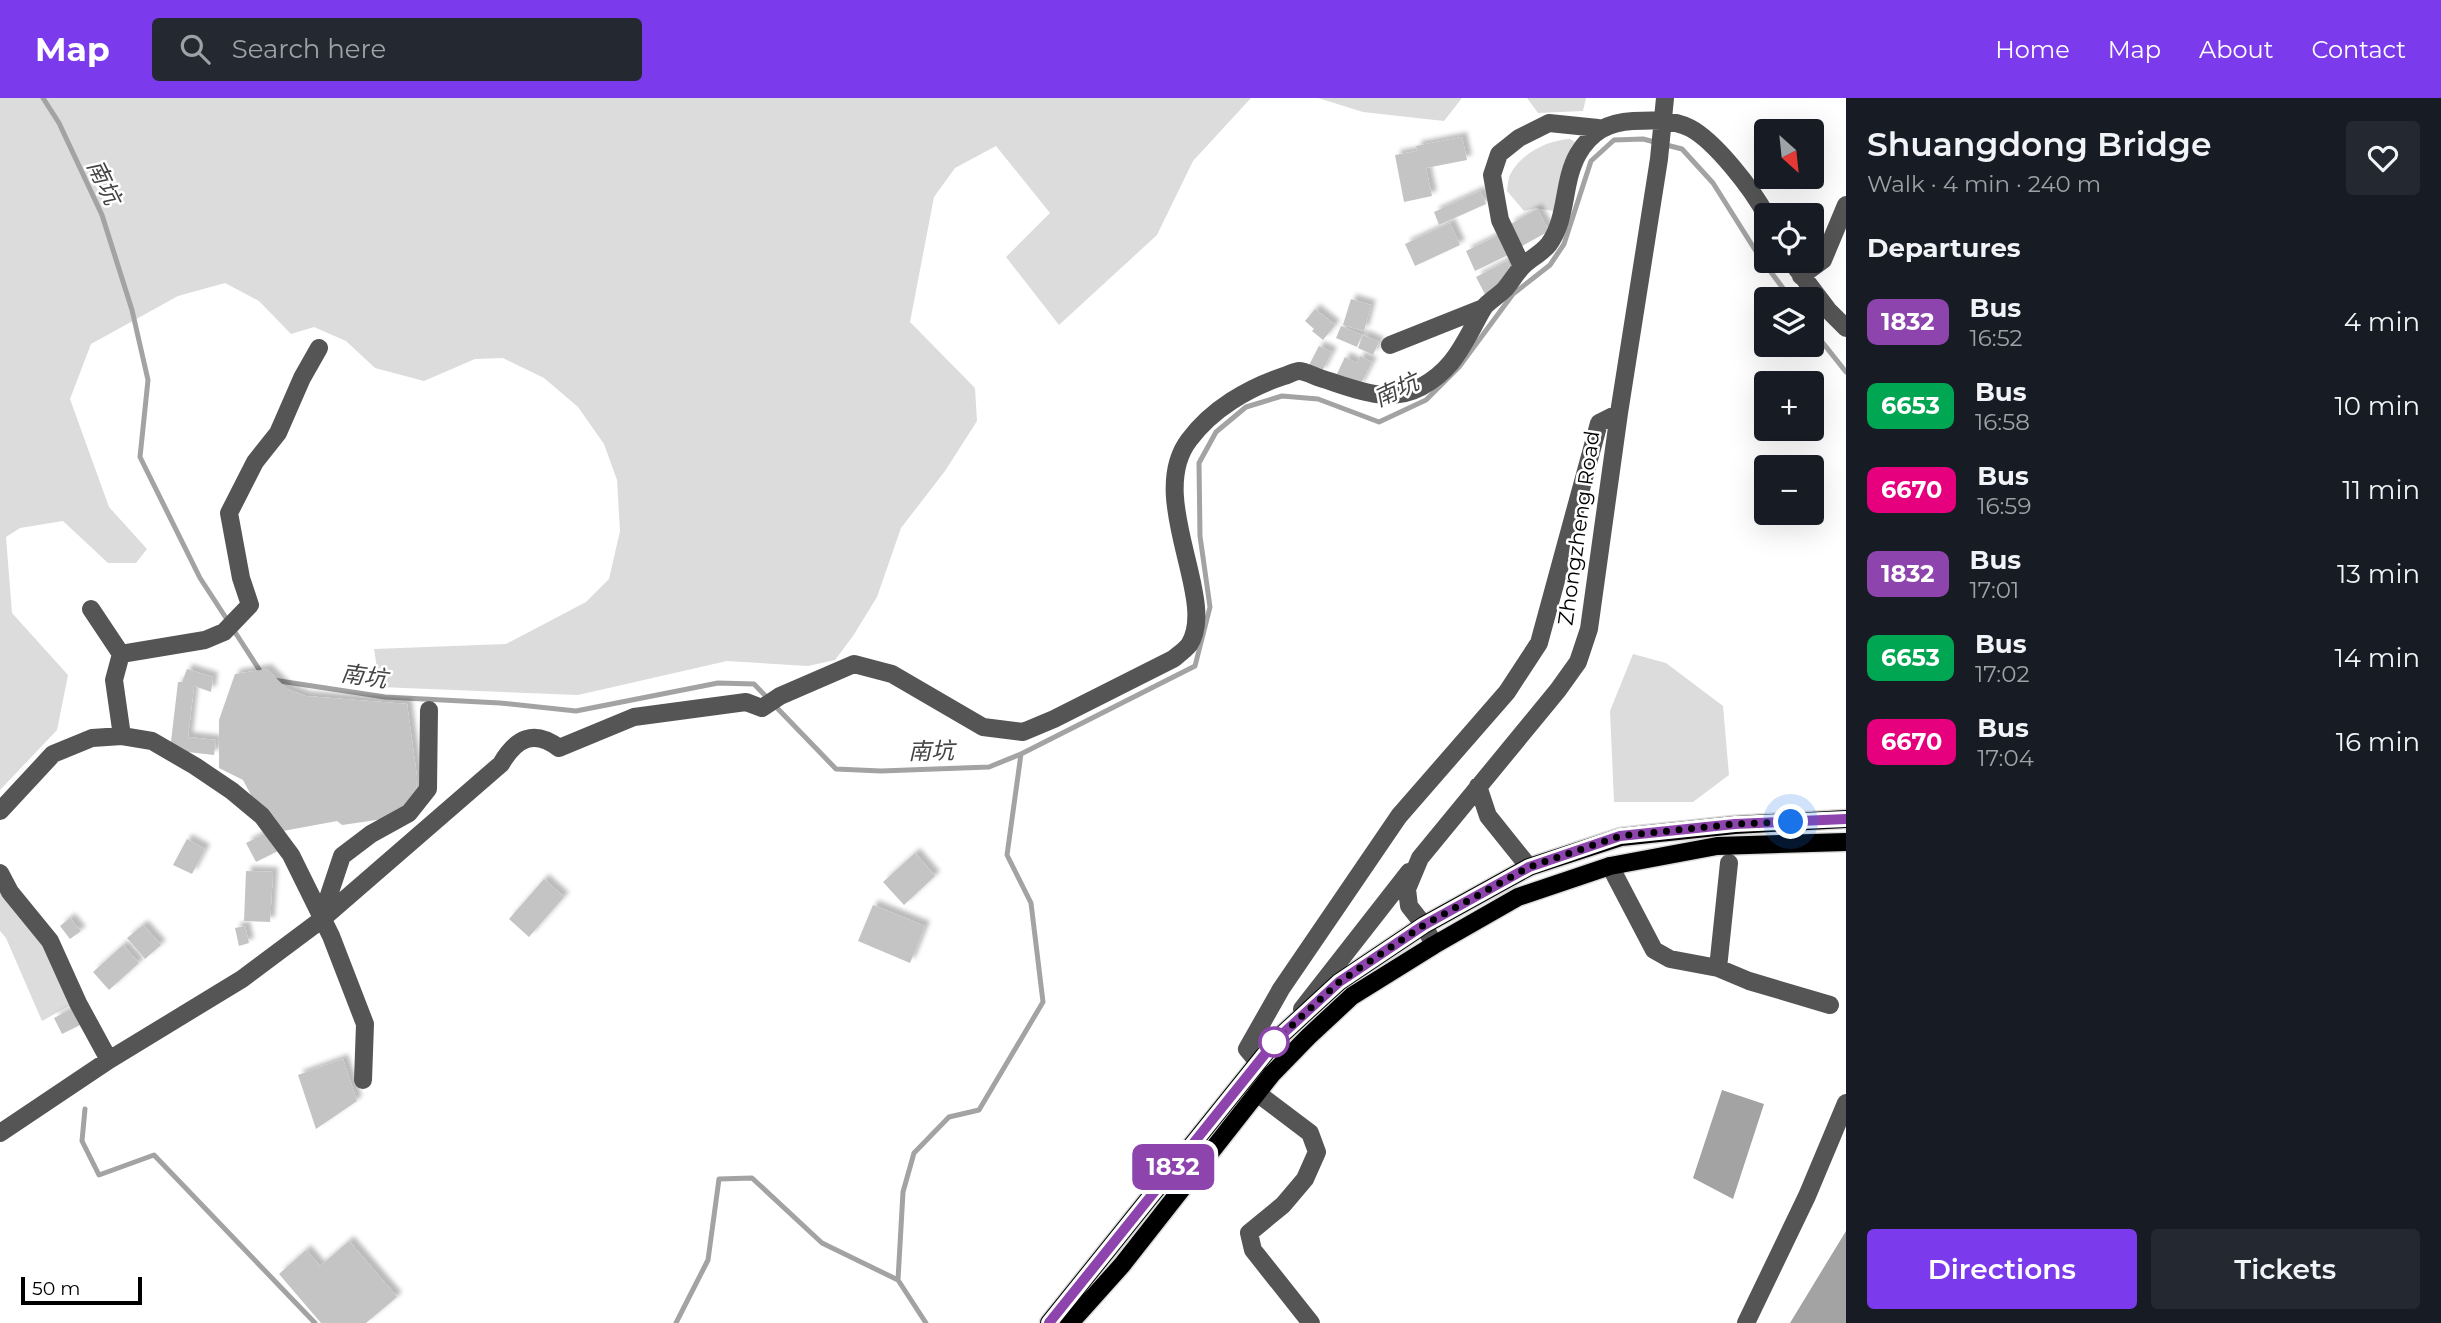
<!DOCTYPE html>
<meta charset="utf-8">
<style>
body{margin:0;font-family:Montserrat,"Noto Sans TC",sans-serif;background:#242831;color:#f1f3f6;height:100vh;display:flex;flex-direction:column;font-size:26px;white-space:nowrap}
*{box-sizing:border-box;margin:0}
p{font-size:23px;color:#9ea1a6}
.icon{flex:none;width:38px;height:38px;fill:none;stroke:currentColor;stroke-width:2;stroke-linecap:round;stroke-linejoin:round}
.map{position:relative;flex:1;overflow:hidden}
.panel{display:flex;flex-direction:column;background:#171b24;width:595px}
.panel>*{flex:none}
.badge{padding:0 14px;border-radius:10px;font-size:24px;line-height:46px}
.needle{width:46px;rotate:153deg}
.controls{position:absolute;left:1754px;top:21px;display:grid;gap:14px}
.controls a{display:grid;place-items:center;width:70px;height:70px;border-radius:7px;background:#171b24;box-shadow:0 7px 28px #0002;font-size:35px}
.scale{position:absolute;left:21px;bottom:18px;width:121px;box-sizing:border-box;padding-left:7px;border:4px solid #000;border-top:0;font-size:19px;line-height:24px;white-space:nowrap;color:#000;-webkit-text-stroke:5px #fff;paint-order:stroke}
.you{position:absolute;width:35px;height:35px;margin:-18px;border:5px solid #fff;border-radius:50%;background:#1a73e8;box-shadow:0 0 0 10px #1a73e833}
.map>.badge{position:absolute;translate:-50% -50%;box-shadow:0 0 0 4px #fff}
h2{padding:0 21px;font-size:26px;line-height:63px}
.round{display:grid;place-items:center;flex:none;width:74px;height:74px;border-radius:7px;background:#242831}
.summary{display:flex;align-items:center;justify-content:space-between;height:119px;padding:0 21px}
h1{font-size:33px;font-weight:600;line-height:52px}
.action{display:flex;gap:14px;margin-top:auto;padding:14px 21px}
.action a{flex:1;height:80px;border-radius:7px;background:#7c3aed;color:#fff;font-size:28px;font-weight:600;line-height:80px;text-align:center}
.action a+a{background:#242831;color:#f1f3f6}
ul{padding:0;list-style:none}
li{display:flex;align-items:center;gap:21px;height:84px;padding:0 21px}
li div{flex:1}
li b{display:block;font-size:26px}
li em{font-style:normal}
li .badge{min-width:77px;font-weight:700;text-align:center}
header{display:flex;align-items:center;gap:42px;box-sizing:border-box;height:98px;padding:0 35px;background:#7c3aed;color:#fff}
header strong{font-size:33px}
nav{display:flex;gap:38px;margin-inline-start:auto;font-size:24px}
.search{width:490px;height:63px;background:#242831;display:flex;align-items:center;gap:18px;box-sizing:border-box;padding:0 24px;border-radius:7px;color:#9ea1a6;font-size:26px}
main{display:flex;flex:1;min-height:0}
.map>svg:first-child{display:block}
.green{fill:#dcdcdc}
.water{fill:#a3a3a3}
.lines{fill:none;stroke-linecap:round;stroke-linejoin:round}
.stream{stroke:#a3a3a3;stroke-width:5}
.building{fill:#c4c4c4;filter:url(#shadow)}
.major-casing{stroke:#dbdbdb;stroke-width:21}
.minor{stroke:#555;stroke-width:18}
.major{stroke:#000;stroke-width:18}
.line-casing{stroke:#fff;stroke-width:16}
.line{stroke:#8e44ad;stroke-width:10}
.walk{stroke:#000;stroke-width:7;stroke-dasharray:0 12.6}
.stop-dot{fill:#fff;stroke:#8e44ad;stroke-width:3.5}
.labels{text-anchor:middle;stroke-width:5;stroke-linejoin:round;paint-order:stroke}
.street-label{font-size:21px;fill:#000;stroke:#fff}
.water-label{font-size:23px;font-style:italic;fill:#444;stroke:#fff}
</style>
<header>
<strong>Map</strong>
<div class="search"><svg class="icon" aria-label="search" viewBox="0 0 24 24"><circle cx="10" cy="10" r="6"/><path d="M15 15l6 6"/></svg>Search here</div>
<nav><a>Home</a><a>Map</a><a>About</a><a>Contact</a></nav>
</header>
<main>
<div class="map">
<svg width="1846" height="1225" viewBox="0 0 1846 1225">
<defs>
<filter id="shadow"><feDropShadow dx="5" dy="-5" stdDeviation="2" flood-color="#0004"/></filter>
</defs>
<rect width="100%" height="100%" fill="#fff"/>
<path class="green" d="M0 0H1251L1193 63 1157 137 1059 227 1006 159 1050 115 996 48 955 70 934 99 910 224 975 290 977 323 945 373 901 430 877 499 853 538 835 562 808 568 727 563 578 597 380 589 374 551 506 546 586 504 609 481 620 433 617 382 604 346 578 309 544 280 503 260 475 261 424 283 375 270 346 243 314 229 291 236 259 203 225 185 178 198 91 246 70 301 109 409 147 451 136 465H108L63 423 20 430 6 439 12 515 68 577 57 632 0 692Z
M1318 0H1462L1444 23 1363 14Z
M1527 0H1586L1583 13 1538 15Z
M1570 41 1580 47 1587 56 1565 115 1536 110 1524 113 1507 93C1508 87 1508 80 1511 75 1522 55 1548 42 1570 41Z
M1633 556 1666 565 1723 608 1729 677 1693 704H1614L1610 613Z
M0 786 45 845 69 908 42 923 6 840 0 833Z"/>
<path class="water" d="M1722 992 1764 1006 1733 1101 1693 1080Z
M1846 1133V1225H1790Z"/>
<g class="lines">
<path class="stream" d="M43 0 59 25 102 117 132 212 148 282 140 359 200 480 228 523
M1811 230 1846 274
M233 531 262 576
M273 582 385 599 500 605 576 613 718 585 754 586 836 671 881 673 989 669 1021 656 1195 568 1210 509 1200 438 1199 365 1216 334 1246 309 1282 298 1318 301 1379 324 1426 302 1459 269 1513 196 1550 167 1564 146 1591 63 1614 42 1643 41 1682 51 1713 85 1759 158 1791 201
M85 1011 82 1043 99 1077 154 1057 315 1225
M898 1182 926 1225
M676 1225 708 1162 719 1081 752 1080 822 1145 898 1182 903 1094 914 1055 949 1019 979 1012 1043 904 1031 805 1007 757 1021 656"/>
</g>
<path class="building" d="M1462 39 1467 62 1426 70 1432 98 1404 104 1395 57 1417 53 1416 48Z
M1480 93 1486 106 1439 127 1434 114Z
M1537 111 1549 133 1522 148 1509 127Z
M1450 125 1460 147 1415 168 1405 146Z
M1499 137 1508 157 1475 173 1466 153Z
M1507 163 1513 175 1487 200 1476 179Z
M1351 201 1371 207 1364 233 1343 227Z
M1315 211 1335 227 1323 242 1312 233 1314 231 1305 223Z
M1341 228 1362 237 1357 249 1336 240Z
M1363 237 1379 244 1373 257 1358 250Z
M1319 248 1332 254 1321 275 1308 269Z
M1360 258 1372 264 1359 289 1336 278 1345 259 1357 265Z
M187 571 213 579 211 594 194 588 188 639 216 642 214 657 170 652 178 584H182Z
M267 571 287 591 305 598 407 606 417 679 416 698 390 720 342 727 337 723 283 733 259 712 243 682 219 670V622L235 576Z
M270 733 280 752 256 764 246 745Z
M187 741 205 751 192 776 173 767Z
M915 755 935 778 904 807 883 784Z
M246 773 273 774 270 824 244 823Z
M544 781 564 799 529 839 509 821Z
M873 807 925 828 910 865 858 843Z
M70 820 81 833 70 841 60 828Z
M143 827 161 847 145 861 127 840Z
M245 828 249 845 239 848 235 830Z
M123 847 139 865 109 892 93 874Z
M75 909 84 925 62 936 54 920Z
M343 961 357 1003 316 1031 298 977Z
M349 1143 397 1199 366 1225H321L279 1176 306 1152 320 1168Z"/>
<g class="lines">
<g class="major-casing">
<path id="major" d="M1049 1225 1277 941 1339 884 1424 827 1529 769 1621 739 1735 727 1846 721
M1070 1225 1122 1167 1272 976 1308 939 1352 898 1434 847 1518 799 1610 768 1717 748 1846 744"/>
</g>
<path class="minor" d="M1791 163 1828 212 1846 230
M1522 168 1500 122 1492 77 1499 56 1519 40 1549 25 1598 30
M1801 178 1823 162 1846 107
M1390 247 1483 210
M91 511 121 556
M122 638 152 643 195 668 232 693 262 718 291 757 331 838 365 926 363 982
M1478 688 1488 718 1529 769
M0 713 53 656 92 640 122 638 114 582 121 556 205 542 224 534 250 507 241 480 229 415 255 364 278 335 302 280 319 250
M1610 768 1654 852 1670 861 1718 870 1749 883 1830 907
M0 775 10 794 50 843 78 905 109 962
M321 821 342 758 371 736 409 715 428 691 429 612
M1434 847 1424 827 1409 808 1407 791 1420 760 1558 592 1578 564 1589 531 1619 315 1659 61 1665 0
M1718 870 1729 765
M1302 911 1409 774
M1257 963 1247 951 1281 891 1399 718 1507 594 1539 545 1599 325 1619 315
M1257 995 1310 1035 1317 1054 1305 1081 1283 1107 1249 1135 1253 1152 1311 1225
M0 1035 109 962 242 881 321 822 501 666C516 640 534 631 559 650L634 619 746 604 762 610 780 598 854 566 892 576 983 629 1023 634 1054 621 1173 561C1178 557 1185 552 1189 547 1219 502 1145 400 1189 342 1212 311 1248 290 1284 278 1288 277 1295 273 1299 273 1305 273 1314 278 1320 280 1353 290 1387 307 1421 289 1447 275 1458 257 1472 231 1476 224 1480 215 1485 208 1491 202 1499 197 1505 191 1512 183 1517 173 1525 166 1532 160 1543 154 1549 146 1568 120 1562 84 1578 56 1591 34 1608 24 1633 23 1652 22 1672 21 1690 30 1715 43 1753 92 1766 117
M1746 1225 1807 1098 1846 1005"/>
<use href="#major" class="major"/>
</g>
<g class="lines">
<g class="line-casing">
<path id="line" d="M1049 1225 1277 941 1339 884 1424 827 1529 769 1620 738 1735 726 1846 721"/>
</g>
<use href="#line" class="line"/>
<path class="walk" d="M1274 944 1339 884 1424 827 1529 769 1620 738 1735 726 1791 724"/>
</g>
<circle class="stop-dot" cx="1274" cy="944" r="14"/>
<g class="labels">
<g class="street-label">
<text transform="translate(1579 430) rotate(-82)" y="7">Zhongzheng Road</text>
</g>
<g class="water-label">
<text transform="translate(104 84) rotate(64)" y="8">南坑</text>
<text transform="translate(1396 292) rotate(-25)" y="8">南坑</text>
<text transform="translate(364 578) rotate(8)" y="8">南坑</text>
<text transform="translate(931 653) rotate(-1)" y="8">南坑</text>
</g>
</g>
</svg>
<div class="controls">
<a><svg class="needle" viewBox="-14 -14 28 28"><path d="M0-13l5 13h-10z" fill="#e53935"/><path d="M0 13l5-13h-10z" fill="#9ea1a6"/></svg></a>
<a><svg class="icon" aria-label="locate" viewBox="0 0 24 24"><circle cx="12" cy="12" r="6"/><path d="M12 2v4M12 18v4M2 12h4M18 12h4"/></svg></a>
<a><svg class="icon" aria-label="layers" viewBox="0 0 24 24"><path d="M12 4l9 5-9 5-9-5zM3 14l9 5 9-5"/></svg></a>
<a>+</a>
<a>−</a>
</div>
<div class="scale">50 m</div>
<div class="you" style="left:1791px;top:724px"></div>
<b class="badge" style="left:1173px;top:1069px;background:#8e44ad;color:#fff">1832</b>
</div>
<section class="panel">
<div class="summary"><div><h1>Shuangdong Bridge</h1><p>Walk · 4 min · 240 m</p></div><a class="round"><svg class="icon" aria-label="heart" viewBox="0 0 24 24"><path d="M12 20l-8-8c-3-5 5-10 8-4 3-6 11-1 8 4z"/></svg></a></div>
<h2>Departures</h2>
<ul>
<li><span class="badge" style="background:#8e44ad;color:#fff">1832</span><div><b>Bus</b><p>16:52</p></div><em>4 min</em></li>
<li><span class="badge" style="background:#00a651;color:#fff">6653</span><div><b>Bus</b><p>16:58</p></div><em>10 min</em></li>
<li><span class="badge" style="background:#e6007e;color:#fff">6670</span><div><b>Bus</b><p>16:59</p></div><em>11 min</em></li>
<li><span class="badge" style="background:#8e44ad;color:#fff">1832</span><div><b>Bus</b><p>17:01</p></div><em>13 min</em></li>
<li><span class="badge" style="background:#00a651;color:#fff">6653</span><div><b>Bus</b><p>17:02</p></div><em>14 min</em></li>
<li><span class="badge" style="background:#e6007e;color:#fff">6670</span><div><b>Bus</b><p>17:04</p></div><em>16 min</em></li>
</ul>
<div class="action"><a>Directions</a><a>Tickets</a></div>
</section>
</main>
